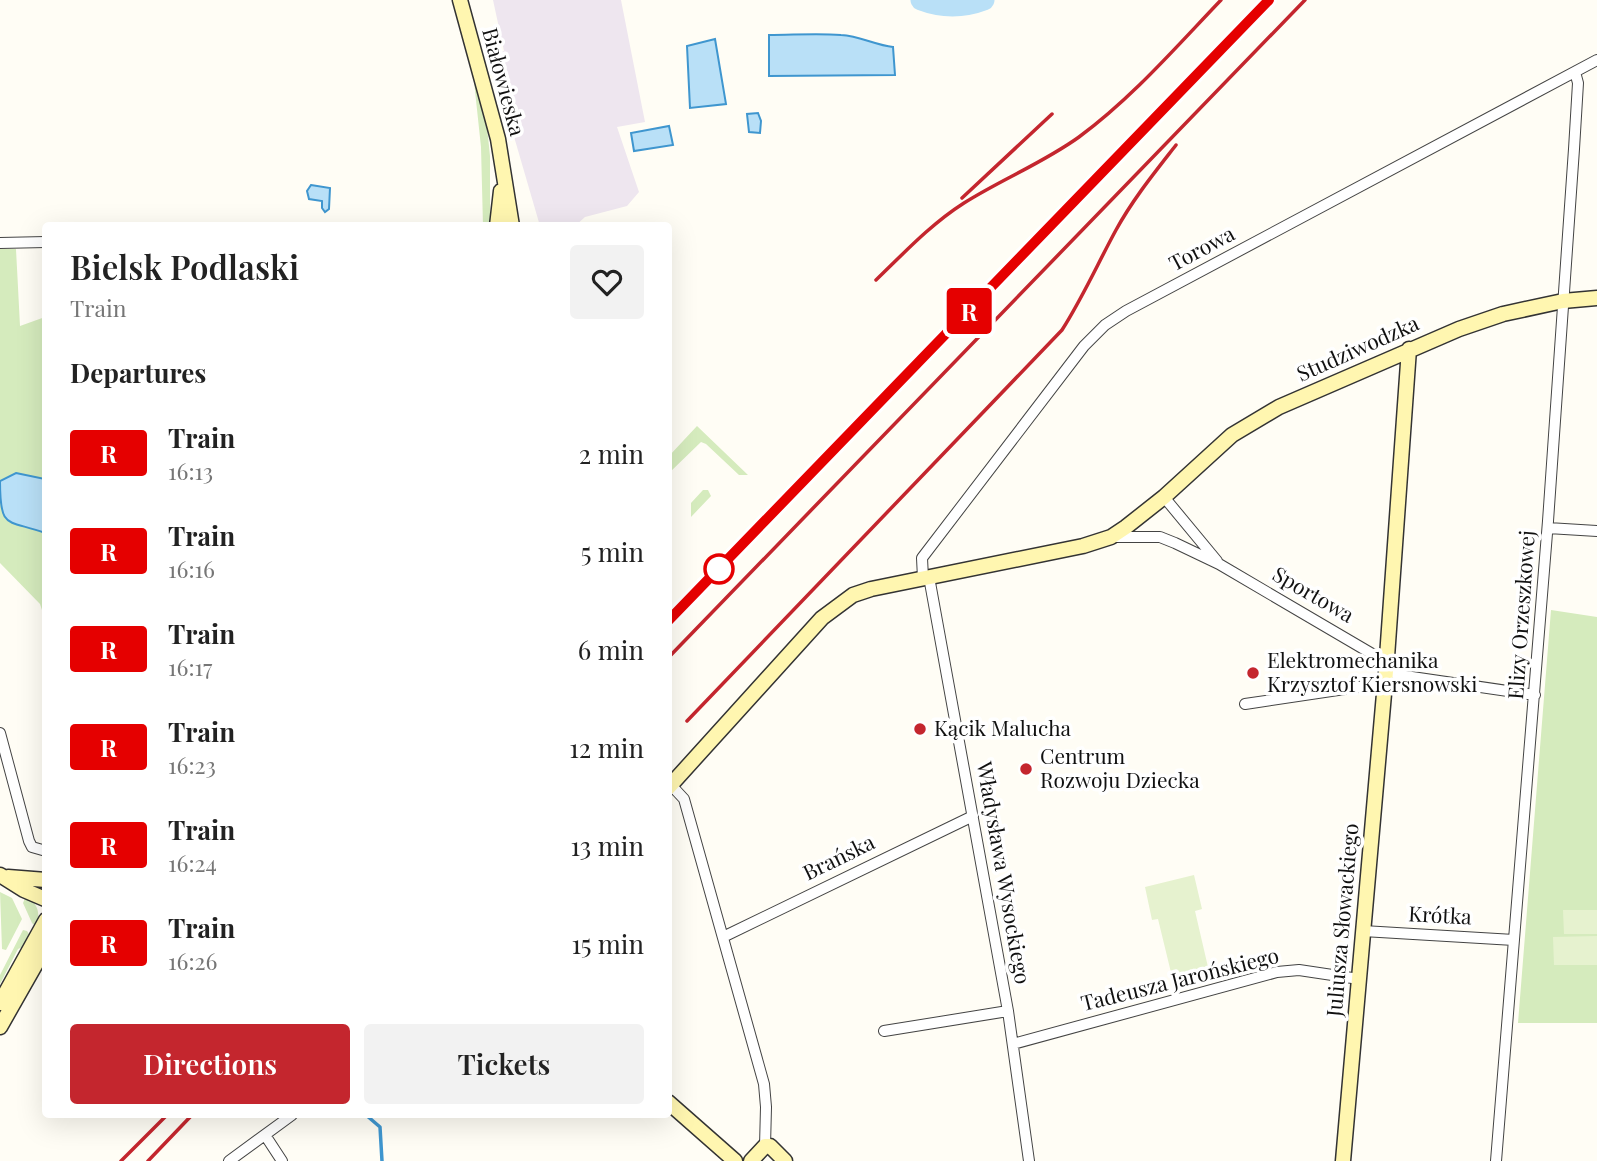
<!DOCTYPE html>
<meta charset="utf-8">
<style>
body{margin:0;font-family:"Playfair Display",serif;background:#f2f2f2;color:#222;height:100vh;display:flex;flex-direction:column;font-size:26px;white-space:nowrap}
*{box-sizing:border-box;margin:0}
p{font-size:23px;color:#767676}
.icon{flex:none;width:38px;height:38px;fill:none;stroke:currentColor;stroke-width:2;stroke-linecap:round;stroke-linejoin:round}
.map{position:relative;flex:1;overflow:hidden}
.details{position:absolute;left:42px;top:222px;width:630px;height:896px;display:flex;flex-direction:column;background:#fff;border-radius:7px;box-shadow:0 7px 28px #0002}
.details>*{flex:none}
.badge{padding:0 14px;border-radius:5px;font-size:24px;line-height:46px}
.map>.badge{position:absolute;translate:-50% -50%;box-shadow:0 0 0 4px #fff}
h2{padding:0 28px;font-size:26px;line-height:63px}
.round{display:grid;place-items:center;flex:none;width:74px;height:74px;border-radius:7px;background:#f2f2f2}
.headline{display:flex;align-items:center;justify-content:space-between;height:119px;padding:0 28px}
h1{font-size:33px;font-weight:600;line-height:52px}
.primary-button{display:flex;gap:14px;margin-top:auto;padding:14px 28px}
.primary-button a{flex:1;height:80px;border-radius:7px;background:#c4262e;color:#fff;font-size:28px;font-weight:600;line-height:80px;text-align:center}
.primary-button a+a{background:#f2f2f2;color:#222}
ul{padding:0;list-style:none}
li{display:flex;align-items:center;gap:21px;height:98px;padding:0 28px}
li div{flex:1}
li b{display:block;font-size:26px}
li em{font-style:normal}
li .badge{min-width:77px;font-weight:700;text-align:center}
.map>svg:first-child{display:block}
.industrial{fill:#eee6ef}
.green{fill:#d5ebbd}
.pitch{fill:#e6f2cf}
.water{fill:#b9e0f7;stroke:#3f96cf;stroke-width:2}
.lines{fill:none;stroke-linecap:round;stroke-linejoin:round}
.stream{stroke:#3f96cf;stroke-width:3.5}
.river{stroke:#b9e0f7;stroke-width:21}
.street-casing{stroke:#444;stroke-width:12}
.secondary-casing{stroke:#333;stroke-width:17}
.street{stroke:#fff;stroke-width:10}
.secondary{stroke:#fff6b0;stroke-width:14}
.rail{stroke:#c4262e;stroke-width:3.5}
.line-casing{stroke:#fff;stroke-width:16}
.line{stroke:#e50000;stroke-width:10}
.stop-dot{fill:#fff;stroke:#e50000;stroke-width:3.5}
.poi-dot{fill:#c4262e;stroke:#fff;stroke-width:2.5}
.labels{text-anchor:middle;stroke-width:7;stroke-linejoin:round;paint-order:stroke}
.street-label{font-size:21px;fill:#111;stroke:#fff}
.poi-label{font-size:21px;fill:#111;stroke:#fff;text-anchor:start}
</style>
<div class="map">
<svg width="1597" height="1161" viewBox="0 0 1597 1161">
<rect width="100%" height="100%" fill="#fffdf5"/>
<path class="industrial" d="M493 0H621L645 122 617 127 639 192 627 206 585 217 575 226H540L490 54 504 51Z"/>
<path class="green" d="M473 72 487 127 490 156V226H483L481 147Z
M0 249H16L20 326 45 317V619L40 604 0 563Z
M697 426 748 475H739L706 444 701 442 669 473V456Z
M703 490H708L711 496 691 517V503Z
M1551 610 1597 617V1023H1518Z
M0 892 12 898 22 919 6 950 2 949Z
M26 896C38 904 41 913 36 927L32 923 23 903Z
M23 930 27 931 31 937 27 945 18 949 0 984V975Z"/>
<path class="pitch" d="M1194 875 1202 909 1195 911 1211 980 1175 989 1158 919 1152 920 1145 887Z
M1563 910H1597V934H1564Z
M1597 936V965H1554L1553 937Z"/>
<path class="water" d="M769 35C793 35 817 33 841 35 860 36 875 45 893 47L895 75 769 76Z
M715 39 726 104 690 108 687 46Z
M758 113 761 121 760 133 749 132 747 114Z
M669 126 673 145 634 151 631 133Z
M311 185 330 188 329 209 325 212 322 208V201L309 199 307 191Z
M16 473 45 479V533C7 519 0 531 0 481Z"/>
<g class="lines">
<path class="stream" d="M366 1115 380 1127 382 1161"/>
<path class="river" d="M921 0C942 8 963 8 984 0"/>
<g class="street-casing">
<path id="street" d="M0 243 46 242
M1164 497 1217 561
M1548 528 1597 531
M1112 537H1160L1175 543 1219 564 1386 662
M929 577 1008 1011 1029 1161
M923 578 922 558 1084 346 1105 325 1126 311 1597 60
M1386 671 1405 676 1535 695
M1245 704 1385 683
M0 733 29 841 32 847 46 851
M671 785 684 799 764 1084 766 1107 765 1146
M1363 931 1514 940
M723 937 973 816
M884 1031 1008 1011
M1013 1044 1277 972 1299 970 1359 979
M265 1135 282 1161
M229 1161 292 1115
M1496 1161 1548 521 1574 149 1578 83 1575 72"/>
</g>
<g class="secondary-casing">
<path id="secondary" d="M460 0 498 139 512 226
M497 226 501 191
M668 788 822 618 853 595 871 589 1083 546 1111 537 1126 527 1164 497 1232 435 1279 407 1459 329 1503 314 1563 301 1597 298
M0 875 24 890 45 899
M8 877 46 880
M0 1003 46 920
M0 1027 46 946
M668 1102 735 1161
M751 1161 765 1146H770L785 1161
M1343 1161 1386 671 1409 349"/>
</g>
<use href="#street" class="street"/>
<use href="#secondary" class="secondary"/>
<path class="rail" d="M962 198 1052 114
M876 280C904 253 931 224 964 203 1002 179 1043 163 1079 137 1132 98 1176 47 1221 0
M668 621 1269 0
M668 658 1305 0
M687 721 1062 330C1083 297 1098 263 1116 230 1133 199 1155 172 1176 145
M121 1161 167 1115
M148 1161 192 1115"/>
</g>
<g class="lines">
<g class="line-casing">
<path id="line" d="M668 621 1269 0"/>
</g>
<use href="#line" class="line"/>
</g>
<circle class="stop-dot" cx="719" cy="569" r="14"/>
<g class="poi-dot">
<circle cx="1253" cy="673" r="7"/>
<circle cx="920" cy="729" r="7"/>
<circle cx="1026" cy="769" r="7"/>
</g>
<g class="labels">
<g class="street-label">
<text transform="translate(503 82) rotate(75)" y="7">Białowieska</text>
<text transform="translate(1202 249) rotate(-28)" y="7">Torowa</text>
<text transform="translate(1358 349) rotate(-24)" y="7">Studziwodzka</text>
<text transform="translate(1313 595) rotate(30)" y="7">Sportowa</text>
<text transform="translate(1522 615) rotate(-86)" y="7">Elizy Orzeszkowej</text>
<text transform="translate(839 858) rotate(-26)" y="7">Brańska</text>
<text transform="translate(1003 873) rotate(80)" y="7">Władysława Wysockiego</text>
<text transform="translate(1440 916) rotate(3)" y="7">Krótka</text>
<text transform="translate(1343 920) rotate(-85)" y="7">Juliusza Słowackiego</text>
<text transform="translate(1180 980) rotate(-14)" y="7">Tadeusza Jarońskiego</text>
</g>
<g class="poi-label">
<text x="1267" y="668">Elektromechanika<tspan x="1267" dy="24">Krzysztof Kiersnowski</tspan></text>
<text x="934" y="736">Kącik Malucha</text>
<text x="1040" y="764">Centrum<tspan x="1040" dy="24">Rozwoju Dziecka</tspan></text>
</g>
</g>
</svg>
<b class="badge" style="left:969px;top:311px;background:#e50000;color:#fff">R</b>
<section class="details">
<div class="headline"><div><h1>Bielsk Podlaski</h1><p>Train</p></div><a class="round"><svg class="icon" aria-label="heart" viewBox="0 0 24 24"><path d="M12 20l-8-8c-3-5 5-10 8-4 3-6 11-1 8 4z"/></svg></a></div>
<h2>Departures</h2>
<ul>
<li><span class="badge" style="background:#e50000;color:#fff">R</span><div><b>Train</b><p>16:13</p></div><em>2 min</em></li>
<li><span class="badge" style="background:#e50000;color:#fff">R</span><div><b>Train</b><p>16:16</p></div><em>5 min</em></li>
<li><span class="badge" style="background:#e50000;color:#fff">R</span><div><b>Train</b><p>16:17</p></div><em>6 min</em></li>
<li><span class="badge" style="background:#e50000;color:#fff">R</span><div><b>Train</b><p>16:23</p></div><em>12 min</em></li>
<li><span class="badge" style="background:#e50000;color:#fff">R</span><div><b>Train</b><p>16:24</p></div><em>13 min</em></li>
<li><span class="badge" style="background:#e50000;color:#fff">R</span><div><b>Train</b><p>16:26</p></div><em>15 min</em></li>
</ul>
<div class="primary-button"><a>Directions</a><a>Tickets</a></div>
</section>
</div>
